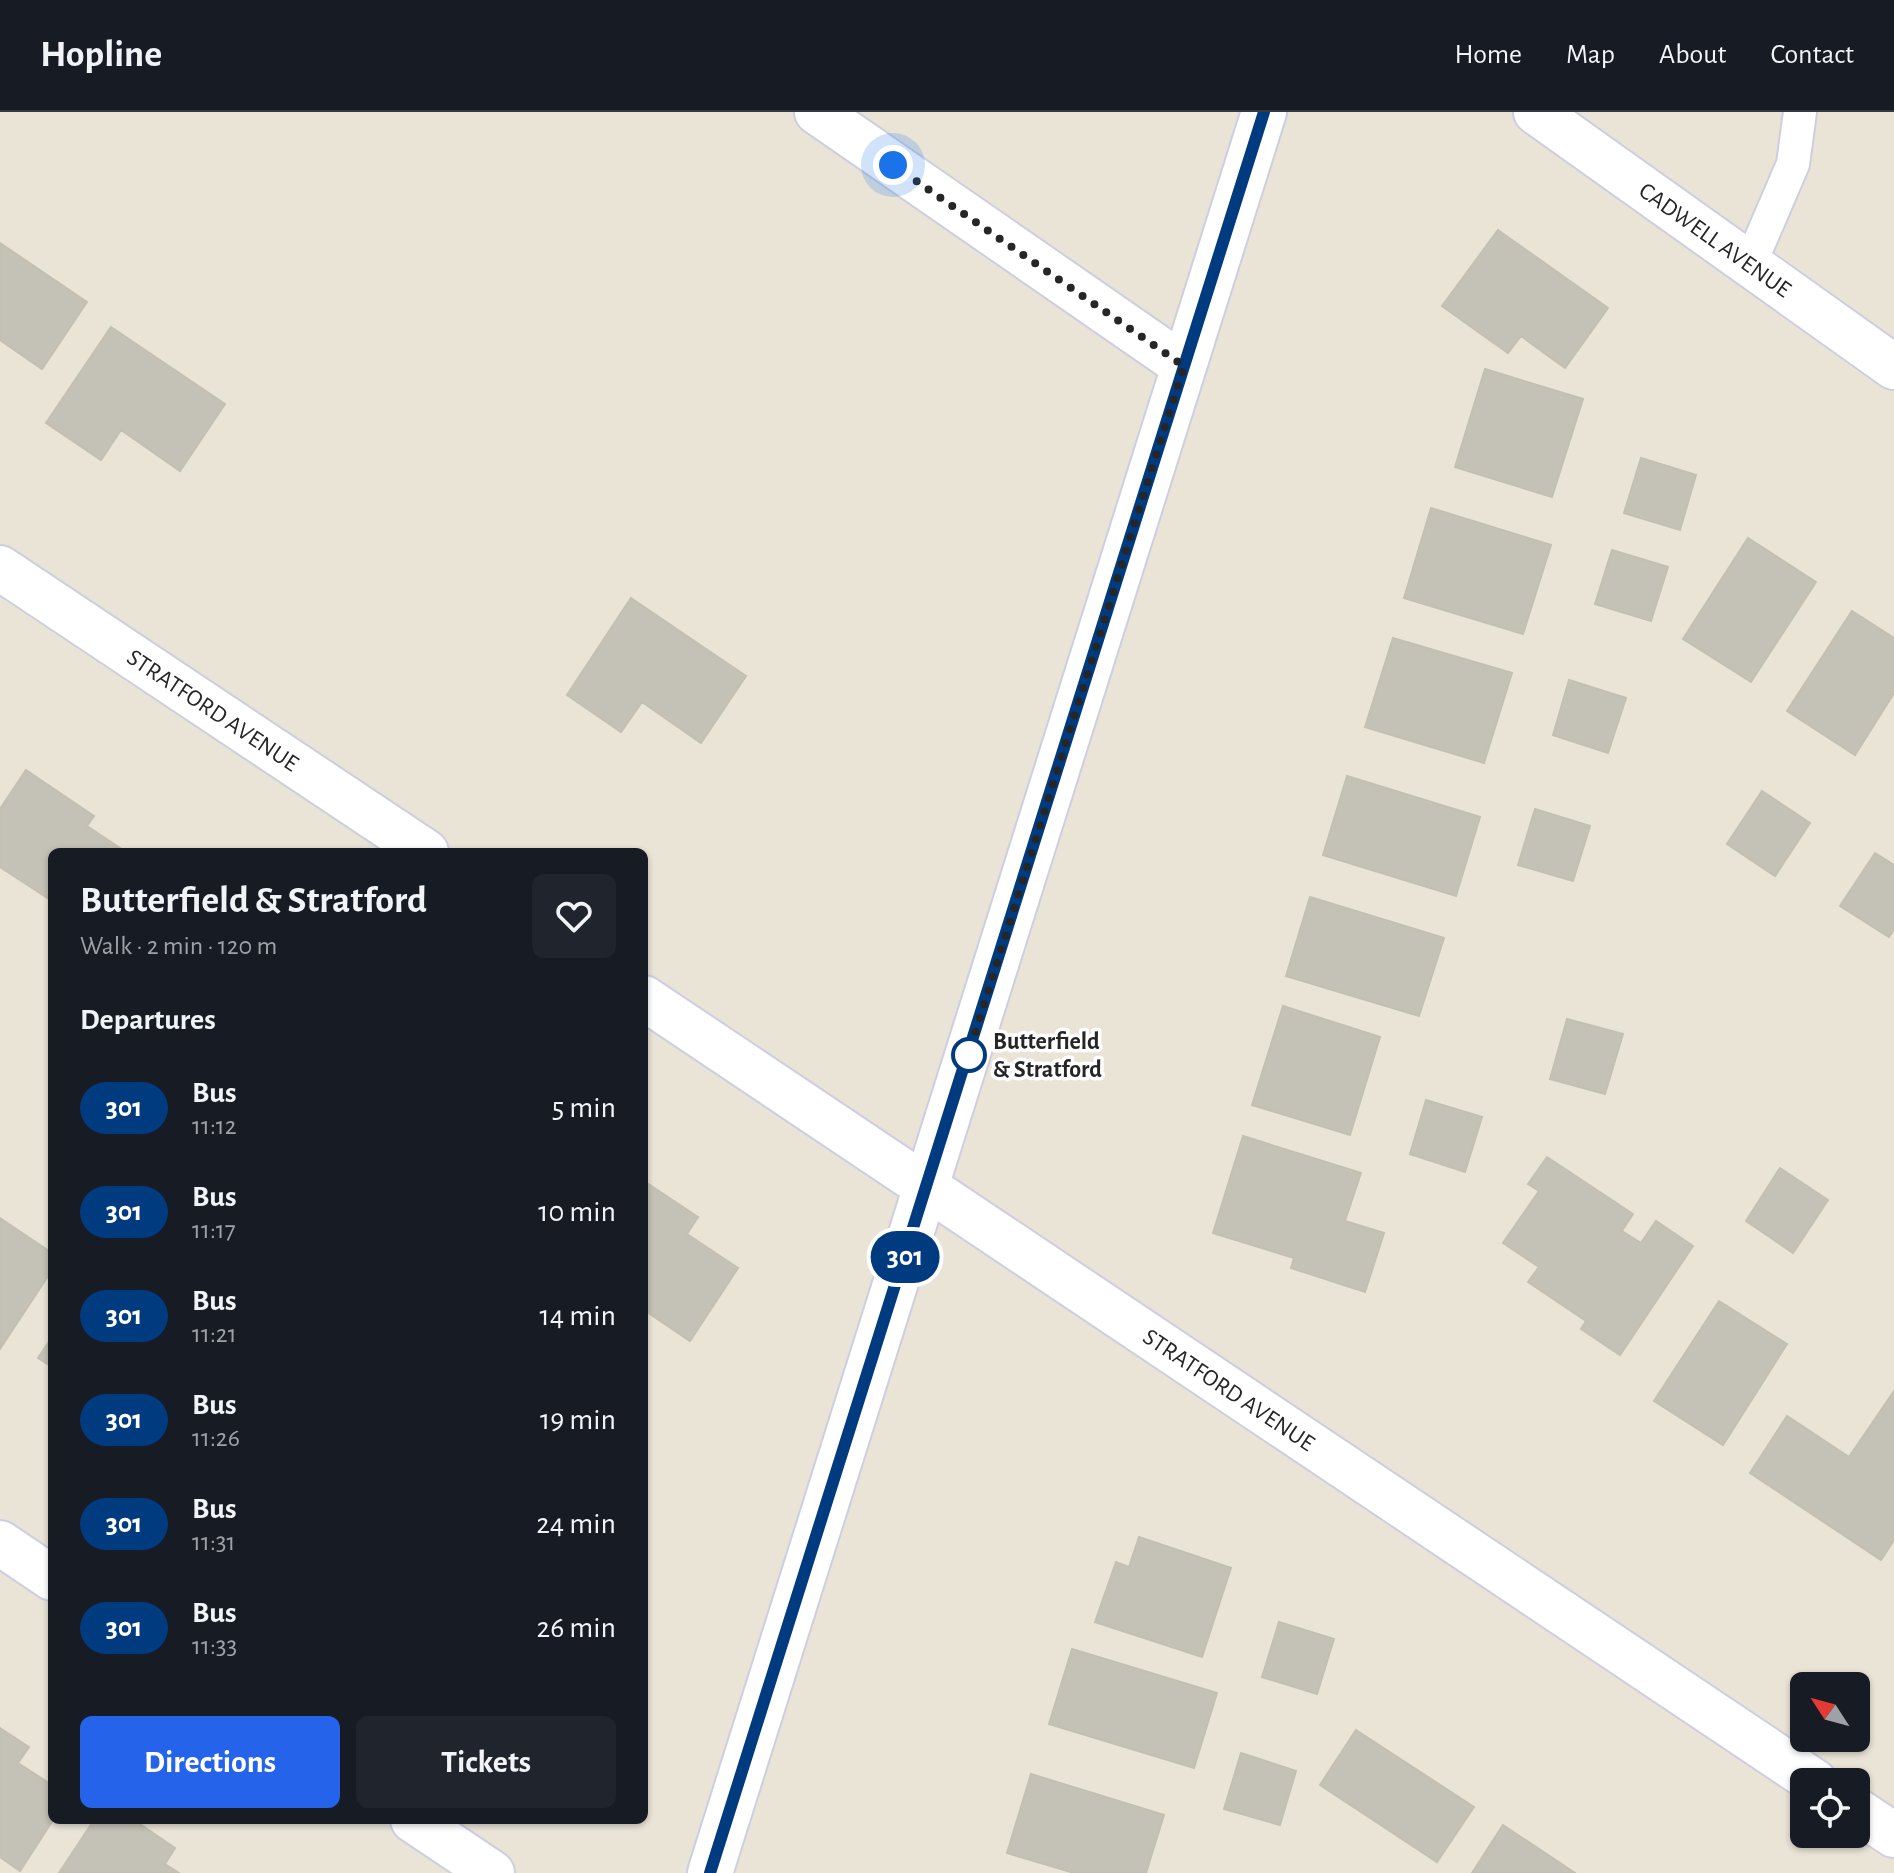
<!DOCTYPE html>
<meta charset="utf-8">
<style>
body{margin:0;font-family:"Alegreya Sans",sans-serif;background:#20242c;color:#f1f3f6;height:100vh;display:flex;flex-direction:column;font-size:30px;white-space:nowrap}
*{box-sizing:border-box;margin:0}
p{font-size:26px;color:#9ea1a6}
.icon{flex:none;width:44px;height:44px;fill:none;stroke:currentColor;stroke-width:2;stroke-linecap:round;stroke-linejoin:round}
.map{position:relative;flex:1;overflow:hidden}
.sheet{position:absolute;left:48px;top:736px;width:600px;height:976px;display:flex;flex-direction:column;background:#171b24;border-radius:12px;box-shadow:0 2px 6px #0004}
.sheet>*{flex:none}
.badge{padding:0 16px;border-radius:26px;font-size:28px;line-height:52px}
.needle{width:52px;rotate:306deg}
.controls{position:absolute;left:1790px;top:1560px;display:grid;gap:16px}
.controls a{display:grid;place-items:center;width:80px;height:80px;border-radius:12px;background:#171b24;box-shadow:0 2px 6px #0004;font-size:40px}
.you{position:absolute;width:40px;height:40px;margin:-20px;border:6px solid #fff;border-radius:50%;background:#1a73e8;box-shadow:0 0 0 12px #1a73e833}
.map>.badge{position:absolute;translate:-50% -50%;box-shadow:0 0 0 4px #fff}
h2{padding:0 32px;font-size:30px;line-height:72px}
.round{display:grid;place-items:center;flex:none;width:84px;height:84px;border-radius:12px;background:#20242c}
.overview{display:flex;align-items:center;justify-content:space-between;height:136px;padding:0 32px}
h1{font-size:38px;font-weight:700;line-height:60px}
.button{display:flex;gap:16px;margin-top:auto;padding:16px 32px}
.button a{flex:1;height:92px;border-radius:12px;background:#2563eb;color:#fff;font-size:32px;font-weight:700;line-height:92px;text-align:center}
.button a+a{background:#20242c;color:#f1f3f6}
ul{padding:0;list-style:none}
li{display:flex;align-items:center;gap:24px;height:104px;padding:0 32px}
li div{flex:1}
li b{display:block;font-size:30px}
li em{font-style:normal}
li .badge{min-width:88px;font-weight:700;text-align:center}
header{display:flex;align-items:center;gap:48px;box-sizing:border-box;height:112px;padding:0 40px;background:#171b24;border-bottom:2px solid #363941}
header strong{font-size:38px}
nav{display:flex;gap:44px;margin-inline-start:auto;font-size:28px}
.map>svg:first-child{display:block}
.building{fill:#c4c1b7;stroke:#c4c0b1;stroke-width:2}
.lines{fill:none;stroke-linecap:round;stroke-linejoin:round}
.service-casing{stroke:#cdcee0;stroke-width:36}
.minor-casing{stroke:#cdcee0;stroke-width:48}
.secondary-casing{stroke:#cdcee0;stroke-width:48}
.service{stroke:#fff;stroke-width:32}
.minor{stroke:#fff;stroke-width:44}
.secondary{stroke:#fff;stroke-width:44}
.line-casing{stroke:#fff;stroke-width:18}
.line{stroke:#003b80;stroke-width:12}
.walk{stroke:#262626;stroke-width:8;stroke-dasharray:0 14.4}
.stop-dot{fill:#fff;stroke:#003b80;stroke-width:4}
.labels{text-anchor:middle;stroke-width:7;stroke-linejoin:round;paint-order:stroke}
.street-label{font-size:24px;fill:#262626;stroke:#fff}
.stop-label{font-size:24px;font-weight:bold;fill:#262626;stroke:#fff;text-anchor:start}
</style>
<header>
<strong>Hopline</strong>
<nav><a>Home</a><a>Map</a><a>About</a><a>Contact</a></nav>
</header>
<div class="map">
<svg width="1894" height="1761" viewBox="0 0 1894 1761">
<rect width="100%" height="100%" fill="#eae4d7"/>
<path class="building" d="M1498 118 1608 196 1565 256 1521 224 1508 241 1442 194Z
M0 131 87 190 42 257 0 228Z
M111 215 225 292 180 359 121 318 101 348 46 311Z
M1485 257 1583 287 1552 385 1455 355Z
M1641 346 1696 363 1680 418 1624 401Z
M1431 396 1551 433 1523 522 1404 486Z
M1748 426 1816 470 1751 570 1683 527Z
M1612 438 1668 455 1651 509 1595 492Z
M631 486 746 564 701 631 642 590 621 620 567 583Z
M1852 499 1894 526V581L1855 643 1787 599Z
M1393 526 1512 561 1484 651 1365 615Z
M1569 568 1626 586 1608 641 1553 623Z
M26 658 94 704 87 714 126 740H52V789L0 755V697Z
M1347 664 1480 705 1456 784 1323 743Z
M1762 679 1810 711 1775 764 1727 732Z
M1535 697 1590 714 1573 769 1518 753Z
M1875 741 1894 753V817L1889 825 1840 794Z
M1310 785 1444 826 1419 904 1286 864Z
M1283 894 1380 925 1350 1023 1252 993Z
M1567 907 1623 922 1605 982 1550 967Z
M1426 988 1482 1005 1465 1060 1410 1042Z
M1243 1024 1361 1061 1345 1109 1384 1121 1365 1180 1291 1156 1294 1146 1213 1121Z
M1547 1045 1633 1102 1622 1119 1641 1131 1656 1109 1693 1134 1620 1243 1581 1217 1586 1209 1528 1170 1539 1155 1503 1131 1539 1079 1528 1072Z
M1780 1056 1828 1088 1793 1141 1746 1109Z
M644 1069 698 1105 687 1122 738 1156 690 1229 644 1198Z
M0 1106 52 1141V1158L0 1237Z
M1719 1189 1787 1232 1723 1333 1654 1289Z
M52 1225V1255L38 1246Z
M1894 1279V1428L1881 1448 1750 1361 1787 1304 1849 1345Z
M1139 1425 1231 1456 1202 1545 1095 1510 1116 1450 1129 1455Z
M1279 1510 1334 1527 1317 1582 1262 1565Z
M1072 1537 1217 1581 1194 1656 1049 1612Z
M0 1616 29 1635 18 1651 52 1673 53 1708 20 1759 0 1745Z
M1356 1618 1474 1695 1437 1750 1320 1673Z
M1241 1641 1296 1659 1280 1713 1224 1697Z
M1031 1662 1164 1703 1146 1761H1074L1007 1741Z
M94 1708H134L175 1736 165 1752 179 1761H59Z
M1503 1713 1575 1761H1472Z"/>
<g class="lines">
<g class="service-casing">
<path id="service" d="M1750 152 1793 52 1800 0"/>
</g>
<g class="minor-casing">
<g id="minor">
<path d="M817 0 1184 254"/>
<path id="s1" d="M1536 0 1894 255"/>
<path id="s2" d="M0 456 426 740"/>
<path id="s3" d="M644 886 1815 1670"/>
<path d="M0 1431 52 1466"/>
<path d="M1856 1698 1894 1723"/>
<path d="M413 1708 492 1761"/>
</g>
</g>
<g class="secondary-casing">
<path id="secondary" d="M710 1761 1264 0"/>
</g>
<use href="#service" class="service"/>
<use href="#minor" class="minor"/>
<use href="#secondary" class="secondary"/>
</g>
<g class="lines">
<g class="line-casing">
<path id="line" d="M710 1761 1264 0"/>
</g>
<use href="#line" class="line"/>
<path class="walk" d="M893 53 1184 254 965 953 969 943"/>
</g>
<circle class="stop-dot" cx="969" cy="943" r="16"/>
<g class="labels">
<g class="street-label">
<text dy="8" stroke="none"><textPath href="#s1" startOffset="220">CADWELL AVENUE</textPath></text>
<text dy="8" stroke="none"><textPath href="#s2" startOffset="256">STRATFORD AVENUE</textPath></text>
<text dy="8" stroke="none"><textPath href="#s3" startOffset="704">STRATFORD AVENUE</textPath></text>
</g>
<g class="stop-label">
<text x="993" y="937">Butterfield<tspan x="993" dy="28">&amp; Stratford</tspan></text>
</g>
</g>
</svg>
<div class="controls">
<a><svg class="needle" viewBox="-14 -14 28 28"><path d="M0-13l5 13h-10z" fill="#e53935"/><path d="M0 13l5-13h-10z" fill="#9ea1a6"/></svg></a>
<a><svg class="icon" aria-label="locate" viewBox="0 0 24 24"><circle cx="12" cy="12" r="6"/><path d="M12 2v4M12 18v4M2 12h4M18 12h4"/></svg></a>
</div>
<div class="you" style="left:893px;top:53px"></div>
<b class="badge" style="left:905px;top:1145px;background:#003b80;color:#fff">301</b>
<section class="sheet">
<div class="overview"><div><h1>Butterfield &amp; Stratford</h1><p>Walk · 2 min · 120 m</p></div><a class="round"><svg class="icon" aria-label="heart" viewBox="0 0 24 24"><path d="M12 20l-8-8c-3-5 5-10 8-4 3-6 11-1 8 4z"/></svg></a></div>
<h2>Departures</h2>
<ul>
<li><span class="badge" style="background:#003b80;color:#fff">301</span><div><b>Bus</b><p>11:12</p></div><em>5 min</em></li>
<li><span class="badge" style="background:#003b80;color:#fff">301</span><div><b>Bus</b><p>11:17</p></div><em>10 min</em></li>
<li><span class="badge" style="background:#003b80;color:#fff">301</span><div><b>Bus</b><p>11:21</p></div><em>14 min</em></li>
<li><span class="badge" style="background:#003b80;color:#fff">301</span><div><b>Bus</b><p>11:26</p></div><em>19 min</em></li>
<li><span class="badge" style="background:#003b80;color:#fff">301</span><div><b>Bus</b><p>11:31</p></div><em>24 min</em></li>
<li><span class="badge" style="background:#003b80;color:#fff">301</span><div><b>Bus</b><p>11:33</p></div><em>26 min</em></li>
</ul>
<div class="button"><a>Directions</a><a>Tickets</a></div>
</section>
</div>
